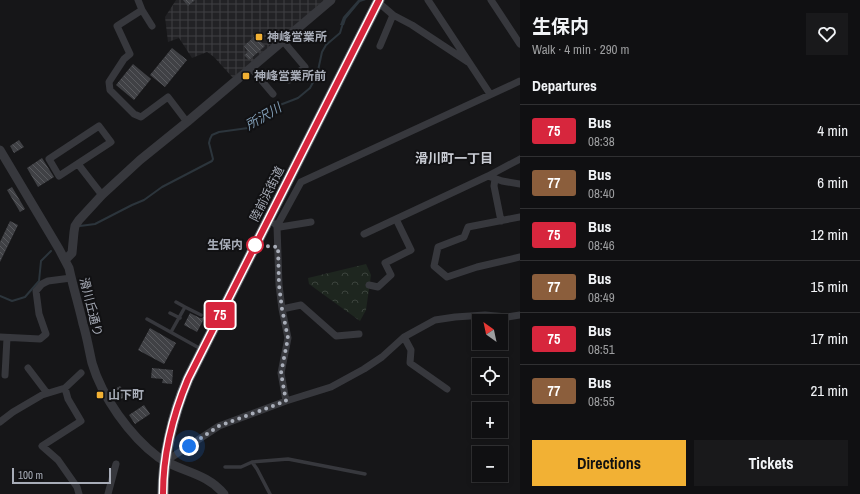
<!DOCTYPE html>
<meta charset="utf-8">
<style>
body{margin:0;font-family:"Archivo Narrow","Noto Sans JP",sans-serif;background:#19191b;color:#f1f3f6;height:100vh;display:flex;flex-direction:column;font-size:15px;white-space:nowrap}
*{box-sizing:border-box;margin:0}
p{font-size:13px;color:#9c9d9f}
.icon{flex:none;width:22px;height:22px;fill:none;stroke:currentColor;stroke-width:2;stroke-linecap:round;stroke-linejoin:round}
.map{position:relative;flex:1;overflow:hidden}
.side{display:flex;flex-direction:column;background:#101012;width:340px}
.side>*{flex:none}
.badge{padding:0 8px;border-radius:3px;font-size:14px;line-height:26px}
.needle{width:26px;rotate:327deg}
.fabs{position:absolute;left:472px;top:314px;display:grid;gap:8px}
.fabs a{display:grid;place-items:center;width:36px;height:36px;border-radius:0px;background:#101012;box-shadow:0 2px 6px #0003,0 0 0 1px #303032;font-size:20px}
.scale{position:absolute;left:12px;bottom:10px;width:99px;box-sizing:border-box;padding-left:4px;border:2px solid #a8adb8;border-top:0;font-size:11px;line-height:14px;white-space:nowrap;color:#a8adb8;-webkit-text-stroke:3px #111113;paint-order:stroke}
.you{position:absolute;width:20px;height:20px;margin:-10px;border:3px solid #fff;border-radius:50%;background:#1a73e8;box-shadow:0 0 0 6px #1a73e833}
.map>.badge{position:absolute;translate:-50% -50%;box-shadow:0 0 0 2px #fff}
h2{padding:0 12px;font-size:15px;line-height:36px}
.round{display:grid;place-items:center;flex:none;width:42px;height:42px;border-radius:0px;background:#19191b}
.headline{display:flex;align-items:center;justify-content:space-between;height:68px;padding:0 12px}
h1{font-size:19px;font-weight:700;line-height:30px}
.primary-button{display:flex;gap:8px;margin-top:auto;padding:8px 12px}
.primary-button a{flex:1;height:46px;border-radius:0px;background:#f2b134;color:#111;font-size:16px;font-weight:700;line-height:46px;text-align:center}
.primary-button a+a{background:#19191b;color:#f1f3f6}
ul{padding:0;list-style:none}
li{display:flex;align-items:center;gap:12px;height:52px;padding:0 12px;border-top:1px solid #303032}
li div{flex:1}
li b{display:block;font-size:15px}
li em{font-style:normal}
li .badge{min-width:44px;font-weight:700;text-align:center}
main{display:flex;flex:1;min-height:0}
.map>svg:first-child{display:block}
.industrial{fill:url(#industrial-grid)}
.forest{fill:url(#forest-crowns)}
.water{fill:#2c353c}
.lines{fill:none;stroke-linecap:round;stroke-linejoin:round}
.stream{stroke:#2c353c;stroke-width:2}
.building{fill:url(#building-back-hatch)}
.service{stroke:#37383d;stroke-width:3.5}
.minor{stroke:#37383d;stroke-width:7}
.tertiary{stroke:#37383d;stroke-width:9}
.trunk{stroke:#5b5e65;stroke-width:11}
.line-casing{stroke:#fff;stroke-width:9}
.line{stroke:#d7263d;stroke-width:6}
.walk{stroke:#a8adb8;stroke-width:4;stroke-dasharray:0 7.2}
.poi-dot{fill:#f2b134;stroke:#111113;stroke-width:1.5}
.stop-dot{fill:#fff;stroke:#d7263d;stroke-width:2}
.labels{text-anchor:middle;stroke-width:4;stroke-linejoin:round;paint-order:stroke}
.poi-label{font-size:12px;font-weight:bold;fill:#a8adb8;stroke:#111113;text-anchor:start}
.street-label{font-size:12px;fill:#a8adb8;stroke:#111113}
.stop-label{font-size:12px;font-weight:bold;fill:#a8adb8;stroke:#111113;text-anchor:end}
.water-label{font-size:13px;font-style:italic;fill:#7f9bb3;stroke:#111113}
.neighbourhood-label{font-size:13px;font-weight:bold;fill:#c9ccd4;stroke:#111113}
</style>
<main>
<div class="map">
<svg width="520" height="494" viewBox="0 0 520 494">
<defs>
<pattern id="industrial-grid" width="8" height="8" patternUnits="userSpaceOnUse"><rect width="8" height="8" fill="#222225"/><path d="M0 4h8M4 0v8" fill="none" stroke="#3f3f43"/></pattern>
<pattern id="forest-crowns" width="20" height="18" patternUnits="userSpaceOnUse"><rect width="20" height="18" fill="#1e261f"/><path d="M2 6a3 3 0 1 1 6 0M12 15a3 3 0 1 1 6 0" fill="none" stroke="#3c433d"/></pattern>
<pattern id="building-back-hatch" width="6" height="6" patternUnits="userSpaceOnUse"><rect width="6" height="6" fill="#404145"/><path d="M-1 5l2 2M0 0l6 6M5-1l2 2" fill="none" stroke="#595a5e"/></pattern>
</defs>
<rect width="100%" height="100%" fill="#161618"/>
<path class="industrial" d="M176 0H325L233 78 214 57 207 52 192 58 179 38 168 42 165 17Z"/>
<path class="forest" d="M366 264 371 275 366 310 360 321 309 284 308 278Z"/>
<path class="water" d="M358 0H366L360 2 346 19 344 25H340L343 17Z"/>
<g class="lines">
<path class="stream" d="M80 226 95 224 132 205 144 200 162 187 212 161 213 159 209 143 210 139 212 135 219 132 248 128 261 121 272 108 298 98 310 88 317 75 322 52 326 45 340 33 343 23
M0 296 12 301 25 297 39 281 41 261 51 251"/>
</g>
<path class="building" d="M183 0H195L188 6Z
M255 36 265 46 249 60 244 55 248 52 244 46Z
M172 48 187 60 165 87 150 75Z
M133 64 151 79 134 100 116 85Z
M19 140 24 147 14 153 10 146Z
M42 158 54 177 38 187 27 168Z
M12 187 25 209 20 212 7 190Z
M10 221 18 225 0 262V242Z
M190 313 200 318H202L204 317H205L197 332 184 325Z
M150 328 176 343 164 364 138 350Z
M152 368 173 370 172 384 162 383 163 379 151 378Z
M120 386 124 391 126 390 129 394 118 401 112 391Z
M144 405 150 414 135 424 129 415Z"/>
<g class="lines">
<path class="service" d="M176 302 185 307
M170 313 180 318
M147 319 201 349
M171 332 185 307 201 315
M252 462 288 459 365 474
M225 467H241L252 462 257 469 270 494"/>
<path class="minor" d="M138 0 142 10 117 26 130 54 124 59 109 82 110 90 134 114 141 117 168 97 187 122
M428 0 490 94
M491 0 520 44
M378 2 393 15
M142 10 152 26
M283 41 305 67 289 80
M380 46 393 15 412 25 468 62
M251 68 273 94
M99 126 111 142 59 176 49 159Z
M78 164 102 195
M488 176 520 159
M495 179 494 186 501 221
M520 217 468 227 464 237 438 247 434 266 447 277 477 267 520 257
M311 222 280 227 277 226 301 182 520 81
M275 224 277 226 279 285 282 309 288 338 281 373 286 401
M364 234 488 176 502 181 520 184
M369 285 378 287 391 275 385 263 411 250 396 219
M282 309 301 305 336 336 359 334
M0 337 40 339 46 334 39 314 36 291 42 284 48 281 71 278
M404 337 411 350 410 363 447 389
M28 368 47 393
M5 375 7 338
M0 422 13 412 42 395 65 388
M166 461 219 426 286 401 331 387 364 369 382 357 404 337 435 320 455 317 485 315 507 317 520 315
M79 494 77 487 58 460 42 446 81 421 68 399 65 388 81 373
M108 494 116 464"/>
<path class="tertiary" d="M0 150 59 249 69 268C73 287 79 306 83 324 87 337 89 350 92 363 102 397 130 436 158 457 180 472 206 472 224 494
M65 260 72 253 74 232 75 226 79 220 102 195 140 160 187 122 331 0"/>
<path class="trunk" d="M163 494C163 456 173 414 188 379L379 0"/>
</g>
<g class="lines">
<g class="line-casing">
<path id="line" d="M163 494C163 455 173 415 188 379L379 0"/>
</g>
<use href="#line" class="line"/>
<path class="walk" d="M189 446 219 426 286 401 281 373 288 338 282 309 279 285 278 247 255 245"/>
</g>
<g class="poi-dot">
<rect x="255" y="33" width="8" height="8" rx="2"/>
<rect x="242" y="72" width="8" height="8" rx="2"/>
<rect x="96" y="391" width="8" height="8" rx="2"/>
</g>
<circle class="stop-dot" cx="255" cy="245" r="8"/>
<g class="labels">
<g class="poi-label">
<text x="267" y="41">神峰営業所</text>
<text x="254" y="80">神峰営業所前</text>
<text x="108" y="399">山下町</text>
</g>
<g class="street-label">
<text transform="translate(267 194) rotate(-63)" y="4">陸前浜街道</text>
<text transform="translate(91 307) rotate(76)" y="4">滑川丘通り</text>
</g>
<g class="stop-label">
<text x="243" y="249">生保内</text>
</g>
<g class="water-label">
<text transform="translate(263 116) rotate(-31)" y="5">所沢川</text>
</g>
<g class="neighbourhood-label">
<text x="454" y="163">滑川町一丁目</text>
</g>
</g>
</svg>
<div class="fabs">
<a><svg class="needle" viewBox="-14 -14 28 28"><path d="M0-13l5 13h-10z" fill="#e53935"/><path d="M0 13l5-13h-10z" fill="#9c9d9f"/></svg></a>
<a><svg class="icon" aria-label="locate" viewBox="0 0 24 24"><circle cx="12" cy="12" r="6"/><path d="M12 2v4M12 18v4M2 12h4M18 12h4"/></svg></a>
<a>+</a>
<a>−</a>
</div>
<div class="scale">100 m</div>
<div class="you" style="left:189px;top:446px"></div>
<b class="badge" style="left:220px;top:315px;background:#d7263d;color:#fff">75</b>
</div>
<section class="side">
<div class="headline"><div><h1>生保内</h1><p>Walk · 4 min · 290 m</p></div><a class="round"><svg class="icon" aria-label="heart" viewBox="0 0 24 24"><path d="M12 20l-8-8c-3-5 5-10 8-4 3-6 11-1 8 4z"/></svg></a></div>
<h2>Departures</h2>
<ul>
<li><span class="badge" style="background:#d7263d;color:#fff">75</span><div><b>Bus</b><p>08:38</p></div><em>4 min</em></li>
<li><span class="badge" style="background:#8b5e3c;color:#fff">77</span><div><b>Bus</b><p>08:40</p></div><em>6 min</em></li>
<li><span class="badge" style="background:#d7263d;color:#fff">75</span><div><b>Bus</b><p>08:46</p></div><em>12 min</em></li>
<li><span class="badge" style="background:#8b5e3c;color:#fff">77</span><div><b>Bus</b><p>08:49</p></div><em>15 min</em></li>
<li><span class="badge" style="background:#d7263d;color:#fff">75</span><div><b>Bus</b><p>08:51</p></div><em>17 min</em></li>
<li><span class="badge" style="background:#8b5e3c;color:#fff">77</span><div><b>Bus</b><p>08:55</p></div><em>21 min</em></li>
</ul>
<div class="primary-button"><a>Directions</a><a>Tickets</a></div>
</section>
</main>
